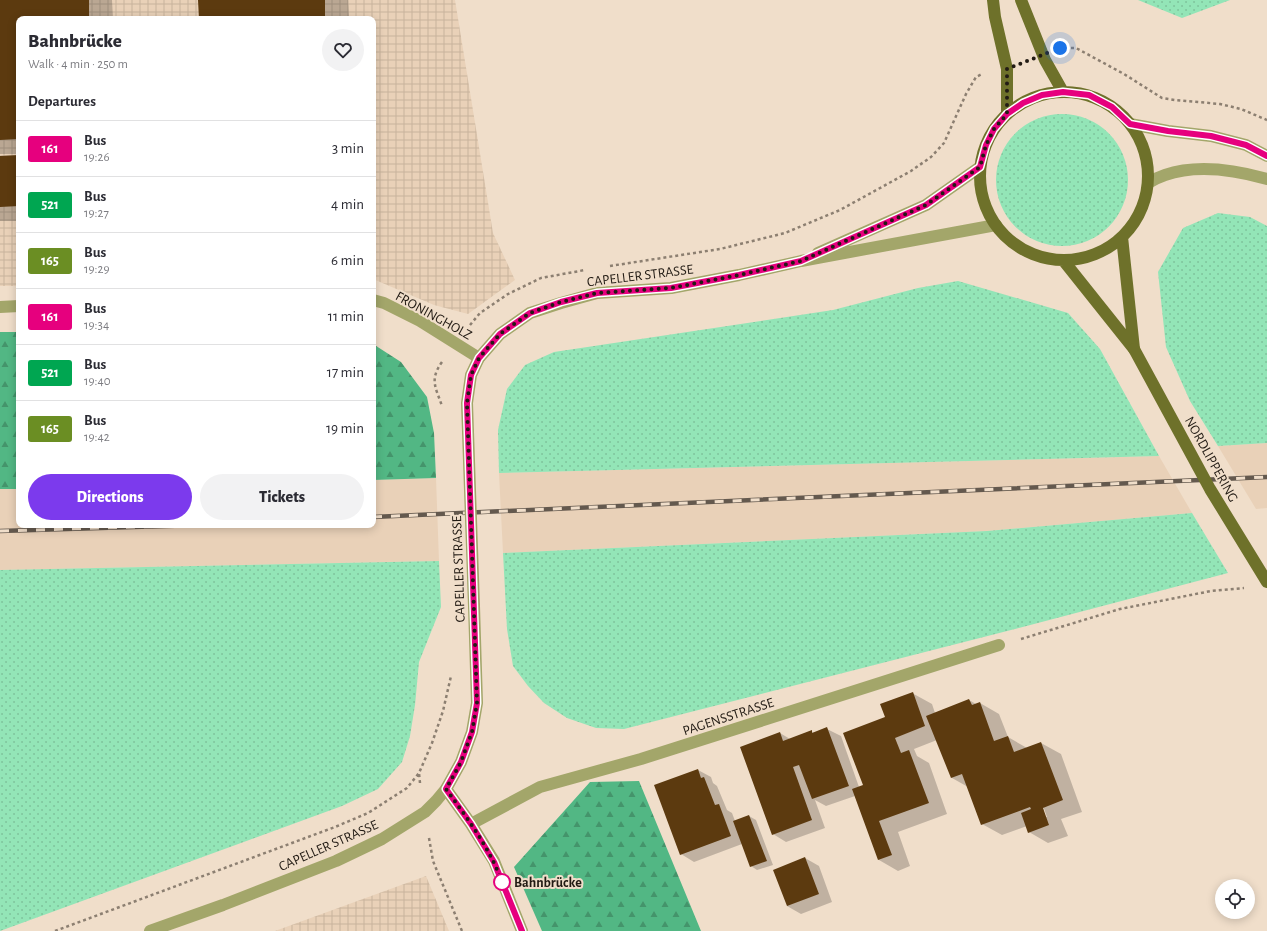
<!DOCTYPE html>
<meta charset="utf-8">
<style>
body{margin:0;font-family:"Alegreya Sans",sans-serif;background:#f2f2f3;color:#2b2b33;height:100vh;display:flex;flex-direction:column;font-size:15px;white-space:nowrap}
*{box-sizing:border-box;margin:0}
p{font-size:13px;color:#7c7c81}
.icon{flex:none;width:22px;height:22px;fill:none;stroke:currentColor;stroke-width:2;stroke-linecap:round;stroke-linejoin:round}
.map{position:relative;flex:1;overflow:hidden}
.side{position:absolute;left:16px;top:16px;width:360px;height:512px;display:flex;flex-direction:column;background:#fff;border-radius:8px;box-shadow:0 2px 10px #0003}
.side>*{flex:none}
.badge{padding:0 8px;border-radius:3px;font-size:14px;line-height:26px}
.buttons{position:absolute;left:1215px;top:879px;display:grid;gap:8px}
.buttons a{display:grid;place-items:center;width:40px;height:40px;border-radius:50%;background:#fff;box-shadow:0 2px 10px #0003;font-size:20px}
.you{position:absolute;width:20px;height:20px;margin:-10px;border:3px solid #fff;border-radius:50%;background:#1a73e8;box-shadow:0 0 0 6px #1a73e833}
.map>.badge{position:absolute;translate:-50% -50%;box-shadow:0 0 0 2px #fff}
h2{padding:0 12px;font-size:15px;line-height:36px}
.round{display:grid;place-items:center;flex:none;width:42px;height:42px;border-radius:21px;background:#f2f2f3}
.headline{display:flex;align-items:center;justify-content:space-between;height:68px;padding:0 12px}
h1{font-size:19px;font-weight:800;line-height:30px}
.button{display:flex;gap:8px;margin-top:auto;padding:8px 12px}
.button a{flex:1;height:46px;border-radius:24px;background:#7c3aed;color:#fff;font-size:16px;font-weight:800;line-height:46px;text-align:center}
.button a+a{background:#f2f2f3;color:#2b2b33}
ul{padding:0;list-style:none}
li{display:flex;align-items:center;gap:12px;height:56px;padding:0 12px;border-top:1px solid #e1e1e2}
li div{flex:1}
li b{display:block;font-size:15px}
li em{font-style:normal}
li .badge{min-width:44px;font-weight:700;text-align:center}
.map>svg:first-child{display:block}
.built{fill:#e9d1b8}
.industrial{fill:url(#industrial-grid)}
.grass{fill:url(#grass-dots)}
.forest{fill:url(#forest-firs)}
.shadow{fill:#0003;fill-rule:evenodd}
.building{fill:#5c3a0f}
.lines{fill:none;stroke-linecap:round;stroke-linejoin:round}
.path{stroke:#8c7f71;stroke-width:2.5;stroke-dasharray:3 3;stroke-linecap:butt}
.minor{stroke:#a3a66a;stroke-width:12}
.tertiary{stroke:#a3a66a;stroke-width:12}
.primary{stroke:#6e712a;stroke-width:12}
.rail-casing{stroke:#64594e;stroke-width:4.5}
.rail{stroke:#f0deca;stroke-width:3;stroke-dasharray:9;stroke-linecap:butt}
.tertiary-bridge{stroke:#a3a66a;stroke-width:12}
.primary-bridge{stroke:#6e712a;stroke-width:12}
.line-casing{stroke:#fff;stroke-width:9}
.line{stroke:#e6007e;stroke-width:6}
.walk{stroke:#221b14;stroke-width:4;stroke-dasharray:0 7.2}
.stop-dot{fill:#fff;stroke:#e6007e;stroke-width:2}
.labels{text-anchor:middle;stroke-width:4;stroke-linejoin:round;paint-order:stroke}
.street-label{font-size:14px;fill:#221b14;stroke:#f0deca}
.stop-label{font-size:14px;font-weight:bold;fill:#221b14;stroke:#f0deca;text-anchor:start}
</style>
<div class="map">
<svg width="1267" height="931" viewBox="0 0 1267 931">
<defs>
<pattern id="industrial-grid" width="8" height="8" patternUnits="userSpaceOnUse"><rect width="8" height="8" fill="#e9d1b8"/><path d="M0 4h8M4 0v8" fill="none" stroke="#c8b39d"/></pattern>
<pattern id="grass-dots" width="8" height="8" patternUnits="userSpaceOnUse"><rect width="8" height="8" fill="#93e5b7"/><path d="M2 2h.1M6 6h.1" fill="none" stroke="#7ec49c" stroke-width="1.8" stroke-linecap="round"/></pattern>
<pattern id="forest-firs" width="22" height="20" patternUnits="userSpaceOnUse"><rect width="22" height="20" fill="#52b784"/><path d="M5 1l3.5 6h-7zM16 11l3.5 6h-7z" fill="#44946b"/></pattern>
</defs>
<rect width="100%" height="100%" fill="#f0deca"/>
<path class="built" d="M1267 443V508L1256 509 1218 446Z
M1159 456 1192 513 987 531 503 553 499 473Z
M436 478 439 561 0 570V489H19V525H373V480Z"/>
<path class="industrial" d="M0 0H455L493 233 515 280 468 314 434 305 373 279V19H19V286H0Z
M426 876 449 931H275Z"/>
<path class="grass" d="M1138 0H1230L1182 18Z
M996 180a66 66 0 1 1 132 0a66 66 0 1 1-132 0Z
M1218 213 1250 217 1267 226V443L1218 446 1190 401 1166 347 1158 272 1183 228Z
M958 281 1068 313 1100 349 1159 456 499 473 498 430 507 389 525 365 554 352 833 310 918 288Z
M1192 513 1228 573 1011 630 624 729 596 728 567 718 544 703 528 686 513 666 507 629 503 553 987 531Z
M439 561 441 607 419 662 415 705 410 736 402 762 378 789 342 806 0 931V570Z"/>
<path class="forest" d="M0 332H19V489H0Z
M373 344 401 362 427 397 434 433 436 478 373 480Z
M639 781 701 931H542L514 867 590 782Z"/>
<path class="shadow" d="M0 0H112L113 19H19V154H0Z
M199 0H348L349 19H200Z
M373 152 375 206H373Z
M19 156V221H0V157Z
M912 693 932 704 935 713 969 700 976 704 980 703 999 714 1008 737 1027 748 1041 743 1061 754 1082 812 1061 819 1068 836 1048 843 1029 832 1027 826 1002 835 982 824 968 787 952 778 937 740 914 749 917 756 929 763 947 814 898 832 910 866 898 871 879 860 855 796 826 806 815 800 825 828 786 842 773 834 780 733 790 739 811 731 814 733 827 729 841 736 859 787 864 786 887 718ZM1042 803 1047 817H1045Z
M698 770 711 777 713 783 717 786 727 810 732 813 735 821 749 816 756 820 773 865 757 870 751 866 742 844 694 862 681 854Z
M805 858 819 866 832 902 801 914 787 906Z"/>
<path class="building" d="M0 0H89V19H19V139L0 140Z
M198 0H325V19H199Z
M19 155V206L0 207V156Z
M913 692 925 726 895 738 901 753 909 750 929 803 879 821 892 855 878 860 852 789 863 785 843 733 885 717 880 704Z
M969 699 972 705 980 702 994 741 1008 736 1014 752 1041 742 1063 800 1043 808 1049 825 1028 833 1021 813 1031 809 1030 807 981 825 962 774 951 778 926 716Z
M827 727 849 786 812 799 799 765 793 767 812 820 772 835 740 747 780 732 783 741 812 730V733Z
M698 769 701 778 704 777 715 805 719 804 731 836 680 855 654 785Z
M749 815 767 861 750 867 733 821Z
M805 857 819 894 787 906 773 870Z"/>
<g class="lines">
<path class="path" d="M1065 48H1076L1124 74 1162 98 1175 100 1220 104 1241 109 1267 120
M610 266 720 249 785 233 840 210 911 171 931 157 944 143 966 94 976 77 982 74
M470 325 480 313 508 294 541 278 585 270
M442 362C429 380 436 388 442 406
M1021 639 1120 609 1211 591 1244 588
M420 783 419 773 432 743 443 711 451 676
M429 838 433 861 462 931
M55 931 335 827 368 813 407 788 419 773"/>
<path class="minor" d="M373 300 384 303 420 321 479 358
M0 307 19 306
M446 789 471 824 494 861 522 931
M471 824 540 787 641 759 999 645"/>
<path class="tertiary" d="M1130 124 1168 131 1211 136 1246 145 1267 156
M1148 183C1153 180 1159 177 1165 175 1197 164 1235 170 1267 179
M818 253 926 205 980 167
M468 432 467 403 471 375 479 358 500 334 530 313 561 303 597 293 671 288 739 275 801 261 996 225
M150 931 223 905 336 861 382 839 425 812 436 801 446 789 461 762 472 732 477 703 474 606"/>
<path class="primary" d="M993 0 995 17 1007 69V114
M1021 0 1045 60 1063 92
M980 176a84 84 0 1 1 168 0a84 84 0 1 1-168 0Z
M1122 237 1134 349
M1063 260 1134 349"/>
<g class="rail-casing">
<path id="rail" d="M373 517 1267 477
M0 531 200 525"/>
</g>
<use href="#rail" class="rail"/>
<path class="tertiary-bridge" d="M468 432 474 606"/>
<path class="primary-bridge" d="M1134 349 1210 489 1267 582"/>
</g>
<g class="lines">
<g class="line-casing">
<path id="line" d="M522 931 494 862 471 824 446 789 461 762 472 732 477 703 467 403 471 375 479 358 500 334 530 313 561 302 597 293 671 288 739 275 801 261 926 205 980 167 986 145 994 129 1007 114 1023 103 1042 95 1063 92 1089 95 1112 107 1130 124 1168 131 1211 136 1246 145 1267 156"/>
</g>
<use href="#line" class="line"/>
<path class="walk" d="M502 882C490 848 467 818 446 789L461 762 472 732 477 703 467 403 471 375 479 358 500 334 530 313 561 302 597 293 671 288 739 275 801 261 926 205 980 167 986 145 994 129 1007 114V69L1060 48"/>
</g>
<circle class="stop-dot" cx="502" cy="882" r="8"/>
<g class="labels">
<g class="street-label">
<text transform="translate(640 275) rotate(-7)" y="5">CAPELLER STRASSE</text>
<text transform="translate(434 315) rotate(29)" y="5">FRONINGHOLZ</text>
<text transform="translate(1212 459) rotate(61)" y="5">NORDLIPPERING</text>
<text transform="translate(458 569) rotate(-92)" y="5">CAPELLER STRASSE</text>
<text transform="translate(728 716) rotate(-18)" y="5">PAGENSSTRASSE</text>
<text transform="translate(328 845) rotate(-24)" y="5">CAPELLER STRASSE</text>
</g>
<g class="stop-label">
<text x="514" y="887">Bahnbrücke</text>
</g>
</g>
</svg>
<div class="buttons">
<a><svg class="icon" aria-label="locate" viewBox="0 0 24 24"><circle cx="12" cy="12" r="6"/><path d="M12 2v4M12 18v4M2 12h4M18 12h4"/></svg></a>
</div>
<div class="you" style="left:1060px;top:48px"></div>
<section class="side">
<div class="headline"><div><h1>Bahnbrücke</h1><p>Walk · 4 min · 250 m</p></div><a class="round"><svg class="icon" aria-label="heart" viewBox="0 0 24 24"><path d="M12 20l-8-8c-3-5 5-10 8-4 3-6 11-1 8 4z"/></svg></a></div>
<h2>Departures</h2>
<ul>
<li><span class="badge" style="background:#e6007e;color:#fff">161</span><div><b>Bus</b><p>19:26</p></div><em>3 min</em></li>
<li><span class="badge" style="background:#00a651;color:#fff">521</span><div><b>Bus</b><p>19:27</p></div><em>4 min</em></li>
<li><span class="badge" style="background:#6b8e23;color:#fff">165</span><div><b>Bus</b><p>19:29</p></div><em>6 min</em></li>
<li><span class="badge" style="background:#e6007e;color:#fff">161</span><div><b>Bus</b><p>19:34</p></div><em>11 min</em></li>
<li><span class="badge" style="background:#00a651;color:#fff">521</span><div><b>Bus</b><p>19:40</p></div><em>17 min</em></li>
<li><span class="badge" style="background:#6b8e23;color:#fff">165</span><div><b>Bus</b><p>19:42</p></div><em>19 min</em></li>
</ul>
<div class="button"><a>Directions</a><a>Tickets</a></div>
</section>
</div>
